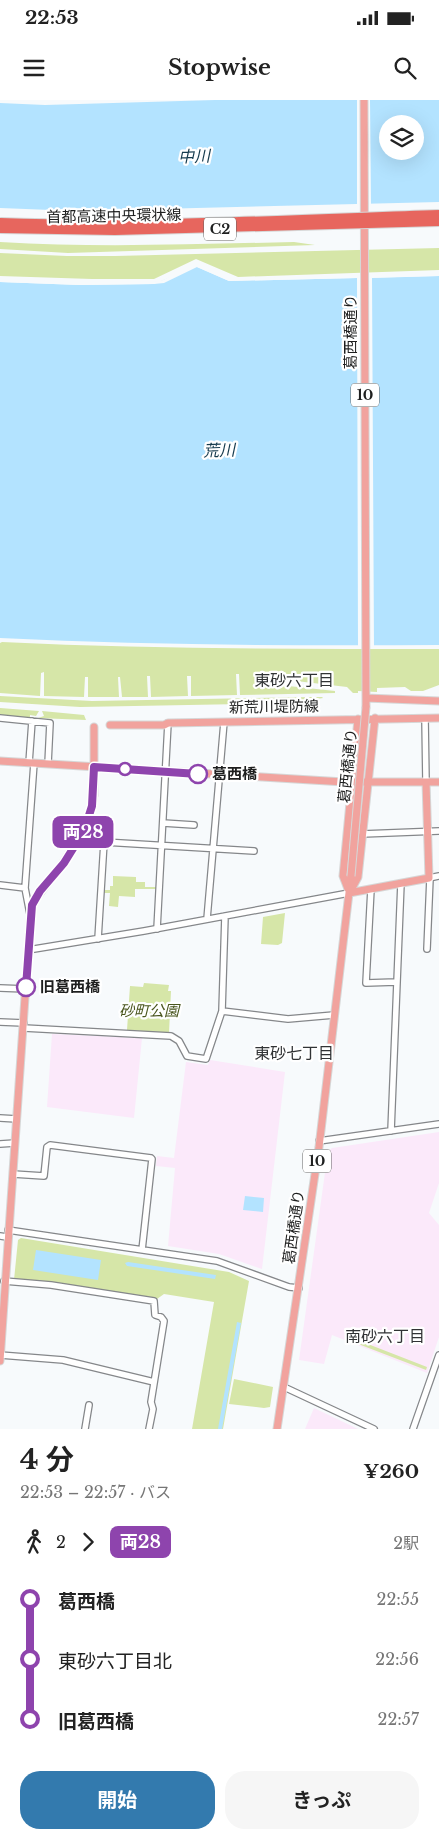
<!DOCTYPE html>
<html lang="ja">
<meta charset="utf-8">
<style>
body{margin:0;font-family:"Libre Baskerville","Noto Sans JP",serif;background:#f6f6f6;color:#222;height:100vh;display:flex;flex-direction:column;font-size:19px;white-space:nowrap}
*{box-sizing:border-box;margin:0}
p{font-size:16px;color:#767676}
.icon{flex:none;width:28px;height:28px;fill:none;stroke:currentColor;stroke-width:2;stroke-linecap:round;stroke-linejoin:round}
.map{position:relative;height:1329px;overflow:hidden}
.details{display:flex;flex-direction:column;background:#fff;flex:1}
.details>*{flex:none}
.badge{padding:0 10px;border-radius:8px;font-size:18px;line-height:32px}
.buttons{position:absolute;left:379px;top:15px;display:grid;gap:10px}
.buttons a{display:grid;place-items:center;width:45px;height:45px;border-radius:50%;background:#fff;box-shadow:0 5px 20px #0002;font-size:25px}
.map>.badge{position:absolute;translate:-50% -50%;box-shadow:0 0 0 2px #fff}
.legs{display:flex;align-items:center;gap:8px;height:55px;padding:0 20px;font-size:16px}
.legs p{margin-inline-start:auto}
.headline{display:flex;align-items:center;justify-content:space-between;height:85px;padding:0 20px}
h1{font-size:28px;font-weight:700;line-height:38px}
.button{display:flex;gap:10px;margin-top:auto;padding:10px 20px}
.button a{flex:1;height:58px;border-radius:20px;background:#337aae;color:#fff;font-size:20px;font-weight:700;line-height:58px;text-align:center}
.button a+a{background:#f6f6f6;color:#222}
ul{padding:0 20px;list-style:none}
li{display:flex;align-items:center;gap:18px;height:60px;font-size:19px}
li i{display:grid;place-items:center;width:8px;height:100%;margin:0 6px;background:currentColor}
li i::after{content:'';width:12px;height:12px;margin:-6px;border:4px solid;border-radius:50%;background:#fff}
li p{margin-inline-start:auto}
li:first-child i{background:linear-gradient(#0000 50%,currentColor 0)}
li:last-child i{background:linear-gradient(currentColor 50%,#0000 0)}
.status{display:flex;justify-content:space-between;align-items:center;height:35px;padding:0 25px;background:#fff;direction:ltr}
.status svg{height:14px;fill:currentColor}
header{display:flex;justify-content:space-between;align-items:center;height:65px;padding:0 20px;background:#fff;font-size:22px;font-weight:700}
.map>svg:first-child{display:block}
.commercial{fill:#fbe9fa}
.green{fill:#d6e6a8}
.water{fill:#b3e3ff;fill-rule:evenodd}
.pier{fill:#f7fafc}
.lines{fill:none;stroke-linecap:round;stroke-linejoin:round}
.minor-casing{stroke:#85878a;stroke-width:8}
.major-casing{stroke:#d6d7d7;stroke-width:9}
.minor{stroke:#fff;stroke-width:5.5}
.major{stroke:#f1a39e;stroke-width:7}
.major-bridge-casing{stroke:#d6d7d7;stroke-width:9;stroke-linecap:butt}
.highway-bridge-casing{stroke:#d6d7d7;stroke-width:10;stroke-linecap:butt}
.major-bridge{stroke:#f1a39e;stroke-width:7}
.highway-bridge{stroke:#e7665e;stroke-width:8}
.line-1-casing{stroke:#fff;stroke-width:11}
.line-1{stroke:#8e44ad;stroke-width:8}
.stop-1-dot{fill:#fff;stroke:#8e44ad;stroke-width:2.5}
.labels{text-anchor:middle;stroke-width:4.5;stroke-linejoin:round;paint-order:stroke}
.shield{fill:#fff;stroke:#626262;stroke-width:1}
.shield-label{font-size:14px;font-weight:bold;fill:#1e1f1f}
.street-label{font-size:15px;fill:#1e1f1f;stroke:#fff}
.stop-label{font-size:15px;font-weight:bold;fill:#1e1f1f;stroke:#fff;text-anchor:start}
.park-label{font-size:15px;font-style:italic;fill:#49551d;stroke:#fff}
.water-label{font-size:16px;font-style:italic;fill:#163b4e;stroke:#fff}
.neighbourhood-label{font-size:16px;fill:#313335;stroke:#fff}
</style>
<div class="status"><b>22:53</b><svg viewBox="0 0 49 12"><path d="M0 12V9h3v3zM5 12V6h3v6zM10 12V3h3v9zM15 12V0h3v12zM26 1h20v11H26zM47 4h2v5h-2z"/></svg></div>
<header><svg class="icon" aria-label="menu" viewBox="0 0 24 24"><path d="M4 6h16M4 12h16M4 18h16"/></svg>Stopwise<svg class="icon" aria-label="search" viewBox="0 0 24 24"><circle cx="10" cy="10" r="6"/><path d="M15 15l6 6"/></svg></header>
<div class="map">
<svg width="439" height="1329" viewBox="0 0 439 1329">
<rect width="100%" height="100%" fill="#f7fafc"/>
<path class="commercial" d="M52 934 142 938 134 1018 47 1007Z
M210 960 285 972 262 1169 219 1154 168 1146 175 1068 156 1066 157 1056 174 1058 186 962 208 965Z
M439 1032V1083L429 1113 439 1125V1237L427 1273 332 1235 324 1264 299 1260 328 1051 332 1048Z
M314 1308 358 1329H305Z"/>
<path class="green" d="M294 142 315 145 68 153 0 149V142C98 148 196 144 294 142Z
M439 148V170L238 177 196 159 154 179H92L0 176V153L67 156H115Z
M2 542C148 549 293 549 439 549V585L423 591H411L405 587 377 588V592L358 591V593H353L347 587 279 579 274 574H263L279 585 335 591V593L240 595 239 574H236L237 595 191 596V576H187L188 596 151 597 150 576H147L148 597H122L120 577H118L119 597H88V577H85L84 597 44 596V572L41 573 40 596 0 593V543Z
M0 596 92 601 312 597H322L323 598 292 603 80 607 0 602Z
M0 608 39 611 36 616 30 615V618L0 616Z
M42 611 84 615 86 620 38 618 44 616Z
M113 776 136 777V782H145V787H157V789H135V797L119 796 118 807 109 806 110 793H103V790H110V786H113Z
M285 813 282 843 278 845 261 844 263 817Z
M144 883 169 885 168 891H171L169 933 127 930 130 886 143 887Z
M21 1138 229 1172 249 1181 223 1329H192L214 1202 164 1194 157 1199 14 1180 18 1140Z
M355 1239 427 1267 426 1270 353 1242Z
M234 1279 273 1287 270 1307 264 1308 229 1304Z"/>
<path class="water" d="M215 0H439V102L77 111 0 108V3L45 5ZM388 24H415V51H388Z
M194 167H197L229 181 439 176V545C292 546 146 545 0 538V182L80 185 154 184Z
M245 1096 264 1098 263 1112 243 1110Z
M36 1150 101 1160 98 1180 33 1170Z
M128 1162 216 1175 215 1179 127 1166 125 1163Z
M237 1222 241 1223 222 1329H218Z"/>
<path class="pier" d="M357 0H370L371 106 357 107Z
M197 164 229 179 439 173V176L372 178 374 548H358L357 178 229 181 197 167 164 183 154 184 80 185 0 182V179L80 182H154L163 180 192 165Z"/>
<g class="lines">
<g class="minor-casing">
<path id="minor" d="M0 618 50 623 48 664
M425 618 426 682
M29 663 32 621
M163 723 194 725
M84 731 104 742 254 751
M362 734 439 731
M429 778 439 776
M0 785 25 788
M371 789 366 883 396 882
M30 814 25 788 34 663
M207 819 224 622
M157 829 168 623
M98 839 104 742
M427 849 430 778
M28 850 144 831 349 793
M0 888 26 889
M222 911 288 919 334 915
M0 922 24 923
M24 928 171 936 179 941 187 956 206 959 222 911 225 816
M0 1018 17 1019
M391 1031 401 783
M319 1041 439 1024
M0 1044 15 1043
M13 1074 44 1076 47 1047 50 1045 151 1058 152 1059 142 1150
M8 1130 217 1161 289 1187 299 1188
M0 1136 7 1137
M4 1181 51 1185 154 1201 155 1215 161 1217 164 1221 151 1302 153 1309 149 1329
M0 1255 63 1260 154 1282
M284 1287 374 1329
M85 1329 89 1305
M413 1329 439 1255"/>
</g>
<g class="major-casing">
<path id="major" d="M364 0 366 607
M366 598 439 601
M110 625H164L168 623 439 618
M0 661 344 682H439
M348 789 343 776 358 619
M351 790 358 777 375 618
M349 793 429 778 426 682
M0 1261 31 810 34 801 63 763 88 723 94 695V627
M277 1329 319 1047 351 776"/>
</g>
<use href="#minor" class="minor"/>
<use href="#major" class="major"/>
<g class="major-bridge-casing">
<path id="major-bridge" d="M351 776 366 607"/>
</g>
<g class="highway-bridge-casing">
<path id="highway-bridge" d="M0 122C146 127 293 119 439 114
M0 129 115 131 439 122"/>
</g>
<use href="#major-bridge" class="major-bridge"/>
<use href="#highway-bridge" class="highway-bridge"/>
</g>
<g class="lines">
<g class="line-1-casing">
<path id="line-1" d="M26 887 32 805 40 791 64 763 84 731 92 706 94 667 198 674"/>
</g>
<use href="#line-1" class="line-1"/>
</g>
<g class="stop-1-dot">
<circle cx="125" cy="669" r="6"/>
<circle cx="198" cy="674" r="9"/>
<circle cx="26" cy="887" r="9"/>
</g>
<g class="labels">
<g class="shield">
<rect x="204" y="117.5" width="32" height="23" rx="4"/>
<rect x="351" y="283.5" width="28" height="23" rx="4"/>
<rect x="303" y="1049.5" width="28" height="23" rx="4"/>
</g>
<g class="shield-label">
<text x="220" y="134">C2</text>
<text x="365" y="300">10</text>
<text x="317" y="1066">10</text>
</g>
<g class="street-label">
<text transform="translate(114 116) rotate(-1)" y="5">首都高速中央環状線</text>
<text transform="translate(351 232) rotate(-90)" y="5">葛西橋通り</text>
<text transform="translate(274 607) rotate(-1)" y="5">新荒川堤防線</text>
<text transform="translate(348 666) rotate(-84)" y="5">葛西橋通り</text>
<text transform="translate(294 1127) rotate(-82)" y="5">葛西橋通り</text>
</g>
<g class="stop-label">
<text x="212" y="679">葛西橋</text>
<text x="40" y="892">旧葛西橋</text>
</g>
<g class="park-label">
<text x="149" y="916">砂町公園</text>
</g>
<g class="water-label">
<text transform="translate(194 56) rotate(-2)" y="6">中川</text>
<text transform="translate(219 350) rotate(-2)" y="6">荒川</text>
</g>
<g class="neighbourhood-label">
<text x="294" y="586">東砂六丁目</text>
<text x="294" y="959">東砂七丁目</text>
<text x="385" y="1242">南砂六丁目</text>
</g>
</g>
</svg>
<div class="buttons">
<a><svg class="icon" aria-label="layers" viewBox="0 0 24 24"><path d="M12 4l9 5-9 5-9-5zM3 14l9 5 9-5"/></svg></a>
</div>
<b class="badge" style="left:83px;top:732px;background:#8e44ad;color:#fff">両28</b>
</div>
<section class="details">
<div class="headline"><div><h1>4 分</h1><p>22:53 – 22:57 · バス</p></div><b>¥260</b></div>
<div class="legs"><svg class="icon" aria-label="walk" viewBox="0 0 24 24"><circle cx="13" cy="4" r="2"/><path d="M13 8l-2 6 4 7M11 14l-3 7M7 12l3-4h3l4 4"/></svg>2<svg class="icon" aria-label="forward" viewBox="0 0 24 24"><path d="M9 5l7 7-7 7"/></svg><b class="badge" style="background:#8e44ad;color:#fff">両28</b><p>2駅</p></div>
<ul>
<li><i style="color:#8e44ad"></i><b>葛西橋</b><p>22:55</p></li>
<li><i style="color:#8e44ad"></i><span>東砂六丁目北</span><p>22:56</p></li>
<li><i style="color:#8e44ad"></i><b>旧葛西橋</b><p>22:57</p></li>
</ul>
<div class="button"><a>開始</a><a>きっぷ</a></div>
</section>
